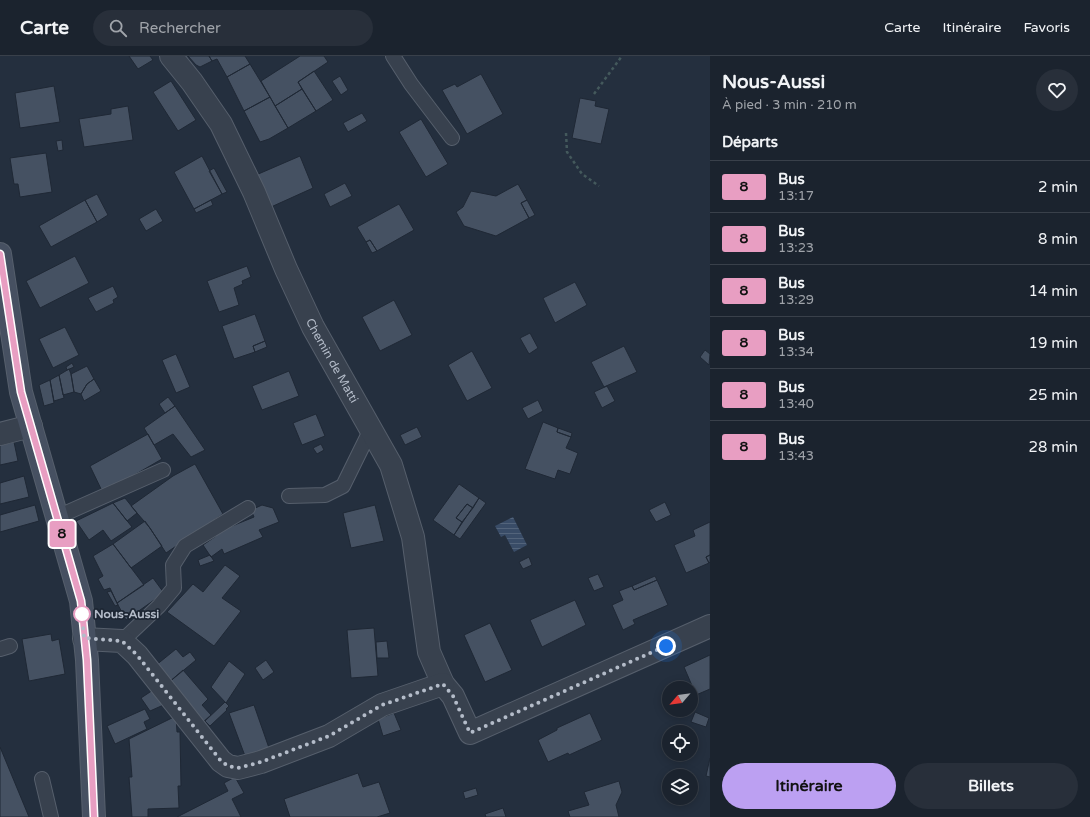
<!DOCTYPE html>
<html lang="fr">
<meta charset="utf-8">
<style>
body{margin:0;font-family:"Varela Round",sans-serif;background:#282f3a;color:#f1f3f6;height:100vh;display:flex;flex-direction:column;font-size:15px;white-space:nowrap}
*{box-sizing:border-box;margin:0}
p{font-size:13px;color:#a0a4aa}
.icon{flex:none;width:22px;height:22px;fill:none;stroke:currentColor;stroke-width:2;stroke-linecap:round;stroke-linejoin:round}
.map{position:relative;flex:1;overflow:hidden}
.sheet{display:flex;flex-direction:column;background:#1b232e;width:380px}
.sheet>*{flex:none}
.badge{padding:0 8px;border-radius:3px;font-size:14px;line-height:26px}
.needle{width:26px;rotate:242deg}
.fabs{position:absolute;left:662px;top:625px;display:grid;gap:8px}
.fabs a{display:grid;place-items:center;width:36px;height:36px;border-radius:50%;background:#1b232e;box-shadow:0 2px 10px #0003,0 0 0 1px #39404a;font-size:20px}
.you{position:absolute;width:20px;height:20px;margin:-10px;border:3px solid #fff;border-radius:50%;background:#1a73e8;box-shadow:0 0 0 6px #1a73e833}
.map>.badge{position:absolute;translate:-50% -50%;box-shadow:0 0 0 2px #fff}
h2{padding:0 12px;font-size:15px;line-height:36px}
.round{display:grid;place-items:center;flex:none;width:42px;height:42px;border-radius:21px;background:#282f3a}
.headline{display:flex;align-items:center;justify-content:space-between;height:68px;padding:0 12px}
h1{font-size:19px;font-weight:800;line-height:30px}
.action{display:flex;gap:8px;margin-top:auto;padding:8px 12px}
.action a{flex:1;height:46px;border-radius:24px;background:#bca0f2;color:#111;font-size:16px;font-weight:800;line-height:46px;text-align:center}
.action a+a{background:#282f3a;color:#f1f3f6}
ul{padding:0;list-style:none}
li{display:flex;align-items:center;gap:12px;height:52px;padding:0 12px;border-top:1px solid #39404a}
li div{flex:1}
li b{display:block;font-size:15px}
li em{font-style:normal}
li .badge{min-width:44px;font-weight:700;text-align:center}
header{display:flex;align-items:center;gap:24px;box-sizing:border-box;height:56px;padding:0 20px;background:#1b232e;border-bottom:1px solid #39404a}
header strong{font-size:19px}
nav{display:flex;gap:22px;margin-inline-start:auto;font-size:14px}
.search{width:280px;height:36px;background:#282f3a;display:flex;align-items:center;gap:10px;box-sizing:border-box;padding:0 14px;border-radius:22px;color:#a0a4aa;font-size:15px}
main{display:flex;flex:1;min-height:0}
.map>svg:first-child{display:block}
.water{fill:url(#water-rules)}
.building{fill:#455162;stroke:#1f2835}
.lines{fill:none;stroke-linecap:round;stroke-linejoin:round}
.lane-casing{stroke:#565f6c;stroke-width:16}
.street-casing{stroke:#565f6c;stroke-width:24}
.secondary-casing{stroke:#565f6c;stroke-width:24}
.path{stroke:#44595c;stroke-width:2.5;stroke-dasharray:3 3;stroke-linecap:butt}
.lane{stroke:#38414e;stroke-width:14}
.street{stroke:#38414e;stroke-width:22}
.secondary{stroke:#465061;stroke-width:22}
.line-casing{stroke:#fff;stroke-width:9}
.line{stroke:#e89ec2;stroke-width:6}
.walk{stroke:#b4bcc9;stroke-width:4;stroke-dasharray:0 7.2}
.stop-dot{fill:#fff;stroke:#e89ec2;stroke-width:2}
.labels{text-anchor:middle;stroke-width:3.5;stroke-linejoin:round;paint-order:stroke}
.street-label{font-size:12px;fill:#b4bcc9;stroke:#1d2633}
.stop-label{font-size:12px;font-weight:bold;fill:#b4bcc9;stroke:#1d2633;text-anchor:start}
</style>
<header>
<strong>Carte</strong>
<div class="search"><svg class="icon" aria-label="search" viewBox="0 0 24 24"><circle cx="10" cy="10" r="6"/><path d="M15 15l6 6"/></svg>Rechercher</div>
<nav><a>Carte</a><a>Itinéraire</a><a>Favoris</a></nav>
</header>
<main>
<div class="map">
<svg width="710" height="761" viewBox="0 0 710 761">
<defs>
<pattern id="water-rules" width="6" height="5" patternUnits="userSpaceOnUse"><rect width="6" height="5" fill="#394c67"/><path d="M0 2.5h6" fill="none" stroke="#53647b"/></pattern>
</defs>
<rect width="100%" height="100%" fill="#242f3e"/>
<path class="water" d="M513 461 527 489 514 496 505 479 501 481 495 470Z"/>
<path class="building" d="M129 0H150L153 4 138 13Z
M188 0H209L212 5 200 11 196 9Z
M209 0H245L250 8 227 21 217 3 212 5Z
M300 0H324L328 6 298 26 302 33 275 50 261 25Z
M250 8 270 41 244 55 227 21Z
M314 15 333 44 316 55 298 26Z
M481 18 503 58 467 78 442 34 455 28 457 31Z
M340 20 348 34 341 39 332 25Z
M171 25 196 64 178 75 153 36Z
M54 30 60 66 20 72 15 37Z
M302 33 316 55 288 72 275 50Z
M270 41 288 72 269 83 260 86 244 55Z
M580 42 596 45 595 50 609 53 601 88 572 82Z
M128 50 133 84 84 91 79 63 111 58V53Z
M362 57 367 65 348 76 343 67Z
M421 63 448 108 426 121 399 76Z
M62 84 63 94 58 95 56 85Z
M46 97 52 136 20 141 18 128H14L10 102Z
M202 100 222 138 194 153 174 116Z
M300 100 313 132 271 151 256 119Z
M214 112 227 136 222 138 209 115Z
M345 127 352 140 330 151 324 138Z
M518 128 527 144 521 147 529 162 496 180 464 170 456 156 463 151 471 135 496 140Z
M97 138 108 159 97 166 85 144Z
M85 144 97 166 51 191 39 170Z
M211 144 213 149 196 157 194 153Z
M527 144 535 159 529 162 521 147Z
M399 148 414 174 377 195 370 184 366 186 357 171Z
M156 153 163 165 146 175 139 163Z
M370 184 377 195 372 197 366 186Z
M75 200 89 227 40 252 26 225Z
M247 210 251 221 242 225 243 228 234 232 239 249 219 256 207 225Z
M575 226 587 249 555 267 543 242Z
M113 230 118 241 113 244 114 247 96 256 88 242Z
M394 244 412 279 380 295 362 261Z
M255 258 265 285 253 290 255 296 234 303 222 270Z
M65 271 79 299 53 312 39 283Z
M530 277 538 292 529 298 520 282Z
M265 285 267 291 255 296 253 290Z
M624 290 637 316 604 331 591 306Z
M705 294 710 298 709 309 700 301Z
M472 295 492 332 467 345 448 309Z
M176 298 190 331 176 337 162 304Z
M72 307 74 311 67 314 66 311Z
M87 310 94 323 87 328 81 338 74 336 71 318Z
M69 313 71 318 74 336 63 339 59 319Z
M289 315 299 340 262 354 252 330Z
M59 319 64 342 54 345 50 324Z
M94 323 101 335 84 345 81 338 87 328Z
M50 324 54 347 44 350 39 329Z
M607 330 615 345 602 352 594 336Z
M168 341 175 350 165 357 159 348Z
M538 344 543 355 528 363 522 352Z
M175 350 205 394 191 401 173 378 154 389 144 372Z
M316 358 325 380 302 389 293 367Z
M543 366 558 372 557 376 571 381 566 392 578 397 570 418 558 414 555 423 525 413Z
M417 371 422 381 405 389 400 379Z
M558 372 572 377 571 381 557 376Z
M148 378 162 403 103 437 90 410Z
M14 386 18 405 0 409V389Z
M321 388 324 394 317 398 313 392Z
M195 408 223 458 166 497 150 472 131 450 173 420Z
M24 420 29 441 0 448V427Z
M459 428 479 442 473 452 467 448 456 462 462 466 454 479 433 464Z
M125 442 137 457 127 465 113 447Z
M479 442 486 447 460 483 454 479Z
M665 446 671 459 656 466 649 454Z
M113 447 132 471 111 485 103 474 89 484 76 465Z
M467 448 473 452 462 466 456 462Z
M35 449 39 465 0 476V459Z
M262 449 273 452 279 466 259 474 263 481 224 498 222 493 211 501 203 489 216 480 215 477 254 461 251 454Z
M375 449 384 485 351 492 343 457Z
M145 465 162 490 131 512 113 488Z
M710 466V499L706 501 709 507 686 517 674 489 695 480 693 474Z
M113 488 144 529 117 547 110 532 104 534 98 523 103 520 93 500Z
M210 499 214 505 200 510 198 504Z
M710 499V506L709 507 706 501Z
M529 501 532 509 523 513 519 506Z
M225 509 240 520 222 542 241 555 214 590 167 556 193 528 203 536Z
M598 518 604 531 594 535 588 522Z
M655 520 657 524 634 534 632 530Z
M153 522 164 537 126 564 117 547Z
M657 524 668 549 633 564 635 568 623 574 612 549 623 544 619 535 632 530 634 534Z
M111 535 118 549 115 550 107 536Z
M575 544 586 569 542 591 530 564Z
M490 567 512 614 485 626 464 579Z
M374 572 378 620 351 622 347 574Z
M51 578 52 585 59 583 65 618 29 625 22 583Z
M387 585 389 602H377L376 586Z
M176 593 183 601 190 596 196 604 168 627 155 610Z
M710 599V633L696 639 684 611Z
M266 604 274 616 263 624 255 612Z
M229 605 245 618 226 647 211 631Z
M183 614 208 643 202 649 211 659 203 666 168 627Z
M156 632 168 647 150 655 141 642Z
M225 646 229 650 226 653 227 654 210 670 205 665Z
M254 649 269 692 245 700 229 657Z
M145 653 150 663 144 666 147 673 115 688 107 670Z
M695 656 709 662 706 671 691 666Z
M394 657 401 674 383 680 378 663Z
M590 657 602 684 569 699 568 697 548 706 538 684 557 674V672Z
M176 660 177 676H180L181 730H178L179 752 148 753V761H132L129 721H132L129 683Z
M0 691 29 761H0Z
M710 702V721L706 720Z
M358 717 363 731 379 726 390 757 377 761H290L284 743Z
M235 721 244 737 232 743 241 761H177L228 735 224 727Z
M619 725 622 736 616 749 619 761H570L568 755 589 749 584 736Z
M476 732 478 739 465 743 463 736Z
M503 752 506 761H486L485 758Z"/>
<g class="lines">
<g class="lane-casing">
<path id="lane" d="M393 0 411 28 452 82
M289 440 325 439 343 430 371 373
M57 461 163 414
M122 585 159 550 174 532 173 509 185 490 248 452
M0 593 10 590
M42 723 51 761"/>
</g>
<g class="street-casing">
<g id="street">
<path id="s1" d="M171 0 192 26 221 68 254 136 286 213 313 271 391 409 413 481 429 596 443 628 453 640 470 677 710 570"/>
<path d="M0 378 31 370"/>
<path d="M84 583 122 585 137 599 221 705 228 710 238 712 261 706 329 680 382 649 443 628"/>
</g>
</g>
<g class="secondary-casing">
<path id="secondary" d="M0 198 21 336 81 545 87 604 94 761"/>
</g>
<path class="path" d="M594 38 622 0
M566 77 567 96 582 118 599 130"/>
<use href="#lane" class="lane"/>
<use href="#street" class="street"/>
<use href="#secondary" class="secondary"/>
</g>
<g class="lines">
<g class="line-casing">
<path id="line" d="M0 198 21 336 81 545 87 604 94 761"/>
</g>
<use href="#line" class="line"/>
<path class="walk" d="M82 558 84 582 122 585 137 599 221 705 228 710 238 712 261 706 329 680 382 649 443 628 453 640 470 677 666 590"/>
</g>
<circle class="stop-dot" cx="82" cy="558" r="8"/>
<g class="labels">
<g class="street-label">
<text dy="4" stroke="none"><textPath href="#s1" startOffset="346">Chemin de Matti</textPath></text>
</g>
<g class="stop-label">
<text x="94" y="562">Nous-Aussi</text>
</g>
</g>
</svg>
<div class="fabs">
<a><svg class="needle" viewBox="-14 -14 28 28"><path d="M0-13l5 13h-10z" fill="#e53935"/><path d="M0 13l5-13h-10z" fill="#a0a4aa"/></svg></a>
<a><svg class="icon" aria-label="locate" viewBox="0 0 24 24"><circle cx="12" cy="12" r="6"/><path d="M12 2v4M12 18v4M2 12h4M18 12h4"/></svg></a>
<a><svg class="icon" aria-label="layers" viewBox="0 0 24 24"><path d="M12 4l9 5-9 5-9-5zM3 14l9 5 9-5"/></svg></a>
</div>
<div class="you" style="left:666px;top:590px"></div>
<b class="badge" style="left:62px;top:478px;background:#e89ec2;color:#111">8</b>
</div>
<section class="sheet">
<div class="headline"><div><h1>Nous-Aussi</h1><p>À pied · 3 min · 210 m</p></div><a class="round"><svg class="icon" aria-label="heart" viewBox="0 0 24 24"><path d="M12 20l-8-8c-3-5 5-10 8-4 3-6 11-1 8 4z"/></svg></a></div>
<h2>Départs</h2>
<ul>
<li><span class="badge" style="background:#e89ec2;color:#111">8</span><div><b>Bus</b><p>13:17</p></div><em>2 min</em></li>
<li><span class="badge" style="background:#e89ec2;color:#111">8</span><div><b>Bus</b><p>13:23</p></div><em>8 min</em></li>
<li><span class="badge" style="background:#e89ec2;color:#111">8</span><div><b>Bus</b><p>13:29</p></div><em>14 min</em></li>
<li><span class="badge" style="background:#e89ec2;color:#111">8</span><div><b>Bus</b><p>13:34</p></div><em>19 min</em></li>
<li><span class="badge" style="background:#e89ec2;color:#111">8</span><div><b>Bus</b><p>13:40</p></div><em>25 min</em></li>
<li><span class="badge" style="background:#e89ec2;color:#111">8</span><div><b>Bus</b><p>13:43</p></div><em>28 min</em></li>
</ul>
<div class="action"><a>Itinéraire</a><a>Billets</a></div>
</section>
</main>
